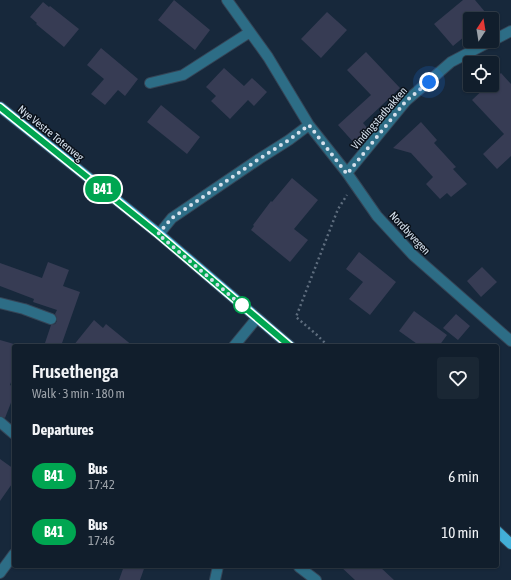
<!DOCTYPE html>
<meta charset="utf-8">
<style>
body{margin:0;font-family:"Asap Condensed",sans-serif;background:#1a2734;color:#f1f3f6;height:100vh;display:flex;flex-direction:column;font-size:15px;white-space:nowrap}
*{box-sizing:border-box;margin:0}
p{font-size:13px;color:#9ca2a9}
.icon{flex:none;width:22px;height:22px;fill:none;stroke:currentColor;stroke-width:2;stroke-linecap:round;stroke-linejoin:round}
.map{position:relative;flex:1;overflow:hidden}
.sheet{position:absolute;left:12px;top:344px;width:487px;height:224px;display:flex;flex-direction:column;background:#111e2c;border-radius:4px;box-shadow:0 1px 3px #0004,0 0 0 1px #303c48}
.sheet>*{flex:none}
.badge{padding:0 8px;border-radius:13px;font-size:14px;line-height:26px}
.needle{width:26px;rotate:12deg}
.fabs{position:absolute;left:463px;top:12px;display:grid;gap:8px}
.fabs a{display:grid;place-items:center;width:36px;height:36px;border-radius:4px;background:#111e2c;box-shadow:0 1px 3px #0004,0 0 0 1px #303c48;font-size:20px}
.you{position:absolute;width:20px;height:20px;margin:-10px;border:3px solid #fff;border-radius:50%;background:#1a73e8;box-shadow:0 0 0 6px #1a73e833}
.map>.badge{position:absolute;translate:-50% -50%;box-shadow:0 0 0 2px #fff}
h2{padding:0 20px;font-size:15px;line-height:36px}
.round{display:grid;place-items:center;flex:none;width:42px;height:42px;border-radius:4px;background:#1a2734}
.head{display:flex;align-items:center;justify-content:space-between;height:68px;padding:0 20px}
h1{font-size:19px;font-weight:600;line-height:30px}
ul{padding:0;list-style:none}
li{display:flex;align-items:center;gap:12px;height:56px;padding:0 20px}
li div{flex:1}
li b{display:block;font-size:15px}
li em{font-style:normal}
li .badge{min-width:44px;font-weight:700;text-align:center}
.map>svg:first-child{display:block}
.building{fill:#373c54}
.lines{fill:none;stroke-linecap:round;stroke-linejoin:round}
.minor-casing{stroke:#354557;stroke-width:12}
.major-casing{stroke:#354557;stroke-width:12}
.path{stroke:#5e6d7e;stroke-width:2.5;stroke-dasharray:2 3;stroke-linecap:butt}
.minor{stroke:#2d6d86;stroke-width:10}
.major{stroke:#42afd8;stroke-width:10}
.line-casing{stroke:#fff;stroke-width:9}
.line{stroke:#00a651;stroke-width:6}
.walk{stroke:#d5e0ec;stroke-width:4;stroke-dasharray:0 7.2}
.stop-dot{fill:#fff;stroke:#00a651;stroke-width:2}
.labels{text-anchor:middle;stroke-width:3;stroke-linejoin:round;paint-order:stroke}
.street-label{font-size:11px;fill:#d5e0ec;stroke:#091019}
</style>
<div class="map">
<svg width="511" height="580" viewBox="0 0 511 580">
<rect width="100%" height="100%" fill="#17283b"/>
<path class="building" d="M174 0 210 30 195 50 158 20Z
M463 0H475L491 19H470V32L453 46 434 24Z
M43 2 49 7 50 6 79 29 64 47 36 24 37 23 30 17Z
M327 12 347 30 321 58 301 39Z
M101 48 138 79 125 96 118 90 105 105 91 94 104 79 87 65Z
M366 52 400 88 363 123 370 131 355 144 338 125 371 95 347 70Z
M224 68 244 86 252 78 267 92 254 106 248 100 230 119 211 101 216 96 206 87Z
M501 73 511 84V156L497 169 483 154 504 134 472 100 488 85H492V81Z
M161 105 200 137 187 154 147 122Z
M421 122 437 140 434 143 456 167 453 169 467 184 451 197 447 193 440 199 426 184 433 177 411 153 393 148Z
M292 178 318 200 294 229 308 240 290 262 251 230 254 226 253 225 271 201 272 202Z
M359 252 396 282 370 315 349 299 363 282 346 269Z
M48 262 69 270 63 286 80 292 61 346H44L51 325 55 324 57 321V318L55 314 57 310 33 302 34 299 0 286V263L42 278Z
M482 267 497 282 481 297 467 281Z
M414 311 447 335 439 346H420L399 331Z
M456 314 470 326 458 340 443 328Z
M94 320 103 328 106 324 133 346H73Z
M0 340 14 344V374L10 385 14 387V395L5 418 0 416Z
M0 459 14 469V481L0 501Z
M124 566H145L140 580H119Z
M340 566H379L394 580H355Z"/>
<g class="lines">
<g class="minor-casing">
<path id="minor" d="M492 41 511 31
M150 83 183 75 250 32
M309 125 347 173 377 216 413 255 511 341
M347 173 406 101 451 62 491 41
M159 234 172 218 259 159 289 140 309 125 268 57 227 0
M0 303 24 309 51 319
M234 346 257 318
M0 422 14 434
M299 567 316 580
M0 573 14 554
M215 580 218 566"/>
</g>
<g class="major-casing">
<path id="major" d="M0 107 159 234 290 346
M497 531 511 544"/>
</g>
<path class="path" d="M328 346 317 335 296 317 338 209 347 195"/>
<use href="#minor" class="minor"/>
<use href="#major" class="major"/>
</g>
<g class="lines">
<g class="line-casing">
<path id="line" d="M0 107 158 234 290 346"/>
</g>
<use href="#line" class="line"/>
<path class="walk" d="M242 305 246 309 158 234 172 218 259 159 289 140 309 125 347 174 406 101 429 82"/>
</g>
<circle class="stop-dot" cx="242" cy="305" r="8"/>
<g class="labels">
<g class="street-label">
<text transform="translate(379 118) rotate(-49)" y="4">Vindingstadbakken</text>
<text transform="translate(51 133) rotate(39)" y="4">Nye Vestre Totenveg</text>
<text transform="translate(410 233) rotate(47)" y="4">Nordbyvegen</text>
</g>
</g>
</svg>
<div class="fabs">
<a><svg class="needle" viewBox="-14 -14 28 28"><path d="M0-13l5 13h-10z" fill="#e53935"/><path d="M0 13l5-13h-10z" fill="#9ca2a9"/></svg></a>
<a><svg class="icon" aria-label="locate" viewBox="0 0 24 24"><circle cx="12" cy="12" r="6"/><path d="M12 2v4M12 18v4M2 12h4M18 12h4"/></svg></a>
</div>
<div class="you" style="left:429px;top:82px"></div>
<b class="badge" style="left:103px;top:189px;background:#00a651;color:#fff">B41</b>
<section class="sheet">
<div class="head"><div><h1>Frusethenga</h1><p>Walk · 3 min · 180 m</p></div><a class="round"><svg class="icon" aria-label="heart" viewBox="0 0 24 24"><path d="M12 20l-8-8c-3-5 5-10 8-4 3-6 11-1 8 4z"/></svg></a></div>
<h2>Departures</h2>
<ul>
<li><span class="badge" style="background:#00a651;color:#fff">B41</span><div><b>Bus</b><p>17:42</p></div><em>6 min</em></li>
<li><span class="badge" style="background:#00a651;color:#fff">B41</span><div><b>Bus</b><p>17:46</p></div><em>10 min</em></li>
</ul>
</section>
</div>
